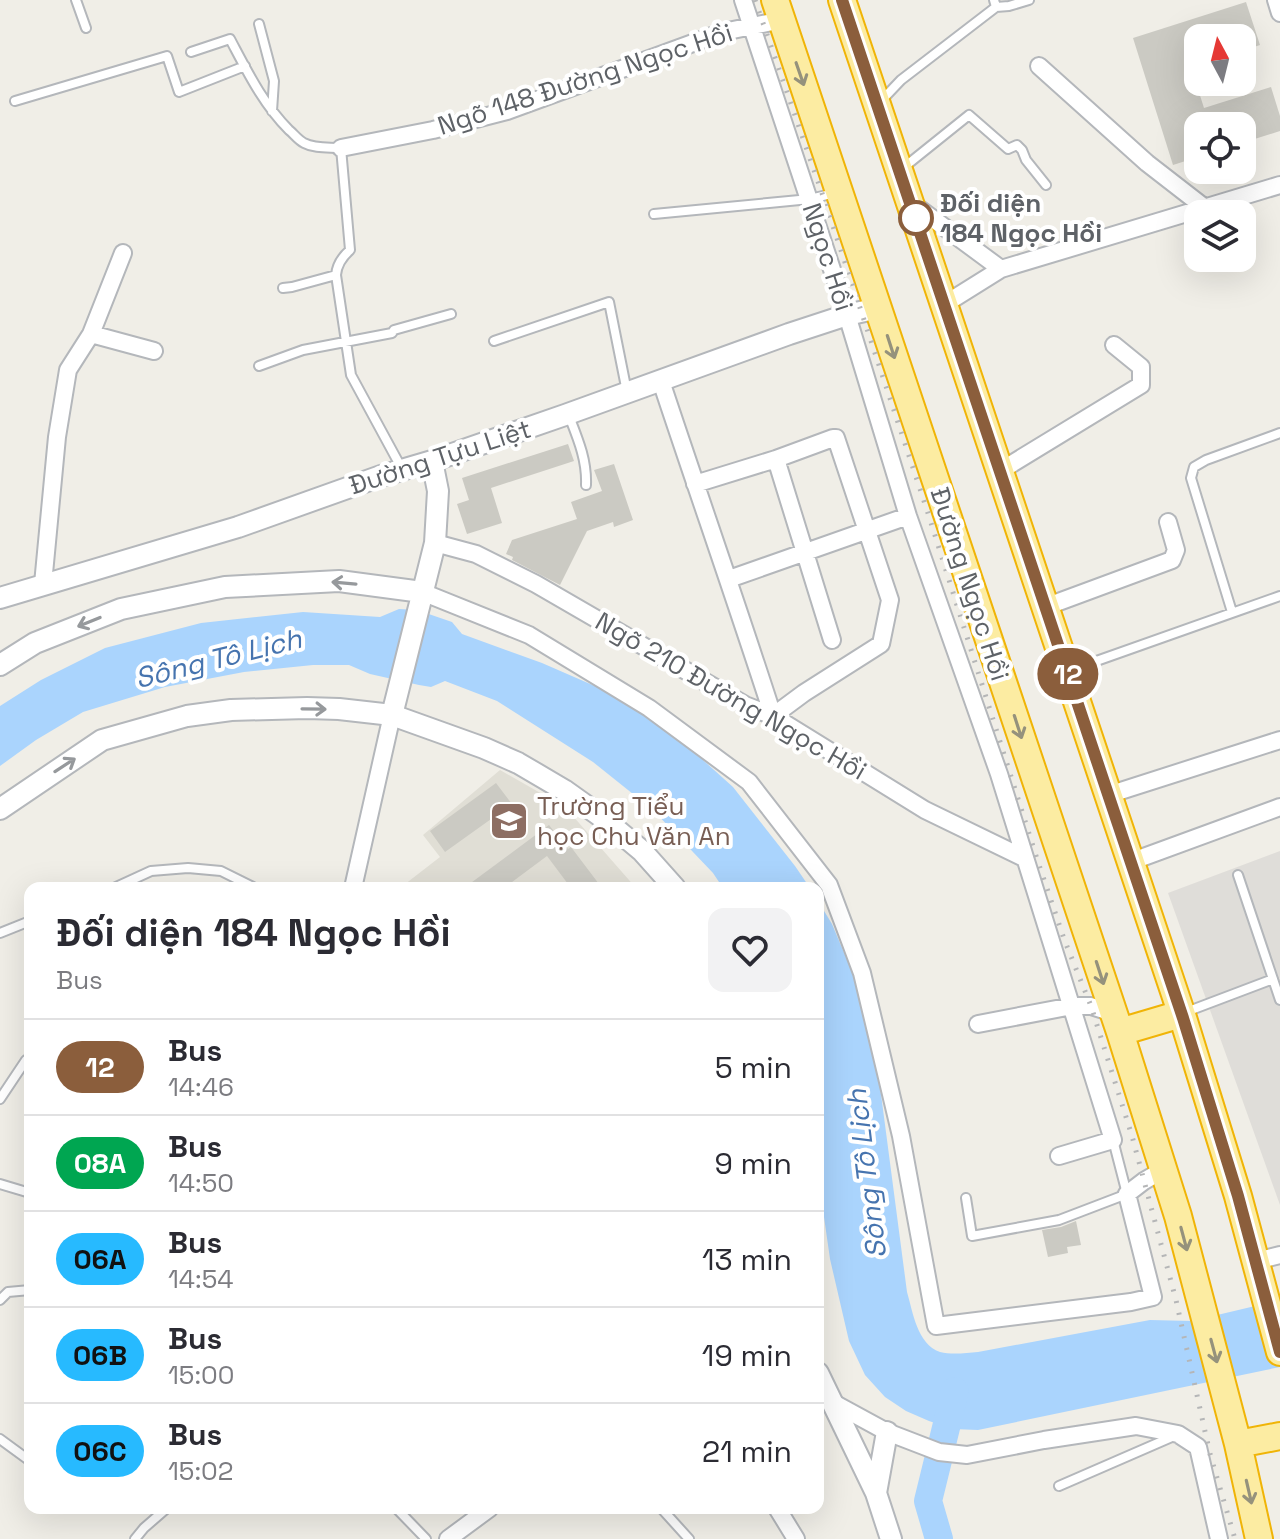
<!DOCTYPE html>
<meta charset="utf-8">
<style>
body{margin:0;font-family:"Space Grotesk",sans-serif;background:#f2f2f3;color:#2b2b33;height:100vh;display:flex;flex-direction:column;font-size:30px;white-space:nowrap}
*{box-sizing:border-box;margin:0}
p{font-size:26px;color:#7c7c81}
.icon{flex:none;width:44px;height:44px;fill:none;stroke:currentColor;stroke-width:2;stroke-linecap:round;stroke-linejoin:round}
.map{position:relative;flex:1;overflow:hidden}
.side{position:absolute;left:24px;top:882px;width:800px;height:632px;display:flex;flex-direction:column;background:#fff;border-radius:16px;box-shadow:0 8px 32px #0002}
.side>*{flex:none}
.badge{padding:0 16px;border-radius:26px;font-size:28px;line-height:52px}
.needle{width:52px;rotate:353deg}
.fabs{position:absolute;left:1184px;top:24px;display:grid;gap:16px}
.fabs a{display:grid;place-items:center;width:72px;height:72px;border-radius:16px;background:#fff;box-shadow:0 8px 32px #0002;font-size:40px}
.map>.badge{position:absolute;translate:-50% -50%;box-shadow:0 0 0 4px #fff}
.round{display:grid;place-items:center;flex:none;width:84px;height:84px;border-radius:16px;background:#f2f2f3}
.overview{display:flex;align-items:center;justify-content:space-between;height:136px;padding:0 32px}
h1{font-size:38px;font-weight:800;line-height:60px}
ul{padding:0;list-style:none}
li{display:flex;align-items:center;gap:24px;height:96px;padding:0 32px;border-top:2px solid #e1e1e2}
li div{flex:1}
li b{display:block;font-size:30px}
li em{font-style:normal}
li .badge{min-width:88px;font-weight:700;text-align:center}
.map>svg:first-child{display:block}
.industrial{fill:#dfddd9}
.education{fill:#e0ded5}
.water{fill:#aad4fd}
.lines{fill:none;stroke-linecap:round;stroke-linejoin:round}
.river{stroke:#aad4fd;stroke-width:28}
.building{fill:#cbcac3}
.service-casing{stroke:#b4b7bb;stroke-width:12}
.minor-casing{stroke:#b4b7bb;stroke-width:20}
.tertiary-casing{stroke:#b4b7bb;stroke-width:24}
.trunk-casing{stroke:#f0b407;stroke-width:30}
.service{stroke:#fff;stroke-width:8}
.minor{stroke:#fff;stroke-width:16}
.tertiary{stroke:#fff;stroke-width:20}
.trunk{stroke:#fceca2;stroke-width:26}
.rail{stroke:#b5b6b7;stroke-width:5;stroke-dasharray:2 10;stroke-linecap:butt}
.oneway{stroke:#95927c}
.oneway2{stroke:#96999c}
.line-casing{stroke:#fff;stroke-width:18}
.line{stroke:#8b5e3c;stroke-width:12}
.stop-dot{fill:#fff;stroke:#8b5e3c;stroke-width:4}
.labels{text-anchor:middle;stroke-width:8;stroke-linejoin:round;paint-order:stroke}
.street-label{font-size:26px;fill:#5e6267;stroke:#fff}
.stop-label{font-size:26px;font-weight:bold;fill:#5e6267;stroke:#fff;text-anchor:start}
.education-label{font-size:26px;fill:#785e54;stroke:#fff;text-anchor:start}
.water-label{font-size:28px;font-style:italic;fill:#4674af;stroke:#fff}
</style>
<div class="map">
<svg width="1280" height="1539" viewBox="0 0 1280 1539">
<rect width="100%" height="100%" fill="#f0eee7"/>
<path class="industrial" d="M1280 851V1205L1168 893Z"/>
<path class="education" d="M500 770 565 807 636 888H400L440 857 423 835Z"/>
<path class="water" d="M399 609 417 610 452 622 462 634 542 663 604 690 674 734 733 787 795 866 810 888H723L713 873 653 810 593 762 497 701 445 681 431 687 419 685 370 674 349 665H313L244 672 165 687 83 712 36 740 0 766V706L41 680 105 648 201 623 303 612 380 617Z
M818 901 832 924 850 967 861 988 874 1041 907 1292C913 1312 917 1344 940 1352 952 1355 966 1353 978 1352L1150 1320 1192 1321 1280 1300V1367L978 1430 953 1429 929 1421 906 1411 885 1397 865 1375 849 1341 830 1259 818 1175Z"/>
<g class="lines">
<path class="river" d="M939 1539 928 1501 955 1391"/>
</g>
<path class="building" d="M1246 2 1260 45 1242 51V38H1198V65L1191 67 1204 108 1271 87 1280 116V131L1242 143V126H1198V157L1173 165 1133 38Z
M568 444 574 461 491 488 502 523 467 534 457 504 469 500 462 478Z
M614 464 633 520 614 527 613 522 587 531 560 585 512 560 513 557 506 554 512 540 577 519 571 502 602 491 594 470Z
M496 783 512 804 445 852 430 831Z
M549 825 568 849 571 847 602 888H571L547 856 504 888H464Z
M1076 1221 1081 1245 1067 1247 1068 1253 1048 1257 1042 1230 1061 1227Z"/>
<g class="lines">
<g class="service-casing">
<path id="service" d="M76 0 86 28
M996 7 1009 6 1029 0
M259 24 274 81 272 111
M191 52 230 39C247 71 263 104 289 130 294 134 298 140 304 143 315 149 329 147 341 148L350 250C342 257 337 264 336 275L351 375 402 469
M882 100 901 80 996 7 994 0
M15 101 167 56 179 92 245 66
M903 168 969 115 1008 149 1017 145 1022 150 1026 160 1046 185
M654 214 810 199 835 193
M283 288 292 287 336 275
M494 341 609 302 627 392
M259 366 303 350 392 333 394 330 451 314
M569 416C578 439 587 460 586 485
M1232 612 1191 478 1194 467 1206 460 1280 433
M1071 670 1280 596
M1238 875 1280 1000
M114 888 151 871 188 868 221 871 255 888
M0 933 30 921
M1186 1012 1273 979
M0 1099 26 1060 30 1061
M0 1184 30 1193
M966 1198 972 1236 1059 1220 1127 1194 1113 1140
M0 1300 8 1292 30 1290
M0 1439 30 1461
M1059 1486 1174 1436
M396 1508 426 1539
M661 1508 689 1539
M135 1539 144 1528 167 1508"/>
</g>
<g class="minor-casing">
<path id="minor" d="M743 0 847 315 908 516 999 774 1113 1140 1059 1156
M1276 0 1280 13
M1039 66 1147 163 1205 208
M341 148 433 130 507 111 723 32 782 20
M914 202 917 207 1001 269
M945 304 1001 269 1280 185
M91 334 154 351
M661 381C698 493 737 604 773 716L804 693 881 644 890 600 836 438H833L776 459 695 484
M776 459 832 640
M1000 471 1141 385V367L1114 345
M435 543 476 554 536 584 745 705 773 716 925 810 1024 858
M729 579 908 516
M43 584 57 437 68 370 91 334 123 253
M422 592 529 635 649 708 749 782 829 885 862 973 901 1136 936 1326 1131 1302 1153 1297 1127 1194 1144 1181 1163 1170
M1045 607 1172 560 1176 550 1168 522
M1108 795 1280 740
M1130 862 1280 807
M353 888 392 715
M978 1024 1072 1006H1091L1113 1013
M1256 1261 1280 1255
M830 1401 887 1432 939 1452 967 1455 1044 1440 1136 1426 1178 1434 1198 1447 1219 1539
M777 1508 796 1539
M448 1539 490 1508"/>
</g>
<g class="tertiary-casing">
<path id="tertiary" d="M0 598 238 527 381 476 432 461 565 415 789 334 847 315 878 308
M0 665 35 643 121 609 225 587 339 581 422 592
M392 715 435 543 438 491 432 461
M0 809 102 740 187 716 231 710 307 708 339 709 392 715 484 748 518 763 564 790 599 815 642 851 675 888
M818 1373 876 1493 891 1539
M876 1493 887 1432"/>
</g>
<g class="trunk-casing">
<path id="trunk" d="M775 0 1120 1032 1178 1216 1238 1444 1259 1539
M842 0 1183 1018 1238 1196 1280 1352
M1120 1032 1181 1014
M1238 1444 1280 1436"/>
</g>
<use href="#service" class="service"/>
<use href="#minor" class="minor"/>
<use href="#tertiary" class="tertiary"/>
<use href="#trunk" class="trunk"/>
<path class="rail" d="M755 0 823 196 927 510 1037 859 1064 939 1091 1006 1132 1136 1176 1300 1210 1454 1235 1539"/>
</g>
<defs><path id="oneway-shaft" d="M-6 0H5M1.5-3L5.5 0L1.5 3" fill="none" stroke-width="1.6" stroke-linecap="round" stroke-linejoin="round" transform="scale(2)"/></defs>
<g class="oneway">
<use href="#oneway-shaft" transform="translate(800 74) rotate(71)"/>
<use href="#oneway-shaft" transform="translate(891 347) rotate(72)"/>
<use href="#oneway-shaft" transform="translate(1018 727) rotate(72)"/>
<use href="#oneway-shaft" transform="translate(1100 973) rotate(72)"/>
<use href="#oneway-shaft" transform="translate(1184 1239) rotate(75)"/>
<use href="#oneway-shaft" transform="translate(1214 1351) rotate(75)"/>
<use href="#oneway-shaft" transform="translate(1249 1492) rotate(77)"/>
</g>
<g class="oneway2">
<use href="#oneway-shaft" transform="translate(344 583) rotate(-175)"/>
<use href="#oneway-shaft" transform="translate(89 622) rotate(158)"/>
<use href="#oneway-shaft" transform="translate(314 709) rotate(1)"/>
<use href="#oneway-shaft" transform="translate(65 765) rotate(-33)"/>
</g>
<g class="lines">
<g class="line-casing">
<path id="line" d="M842 0 1183 1018 1238 1196 1280 1352"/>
</g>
<use href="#line" class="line"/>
</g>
<defs>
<g id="school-square" transform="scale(2)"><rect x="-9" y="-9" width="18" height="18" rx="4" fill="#8d6e63" stroke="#fff"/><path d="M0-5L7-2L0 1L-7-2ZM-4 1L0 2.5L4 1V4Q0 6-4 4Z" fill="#fff"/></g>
</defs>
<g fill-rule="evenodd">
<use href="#school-square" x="509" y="821"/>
</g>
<circle class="stop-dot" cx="916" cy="218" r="16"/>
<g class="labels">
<g class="street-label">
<text transform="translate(585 79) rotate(-18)" y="9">Ngõ 148 Đường Ngọc Hồi</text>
<text transform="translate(828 257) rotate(72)" y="9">Ngọc Hồi</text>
<text transform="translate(440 457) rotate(-18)" y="9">Đường Tựu Liệt</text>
<text transform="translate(970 584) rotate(72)" y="9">Đường Ngọc Hồi</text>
<text transform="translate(731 696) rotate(30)" y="9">Ngõ 210 Đường Ngọc Hồi</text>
</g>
<g class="stop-label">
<text x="940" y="212">Đối diện<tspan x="940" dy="30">184 Ngọc Hồi</tspan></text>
</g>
<g class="education-label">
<text x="537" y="815">Trường Tiểu<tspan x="537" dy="30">học Chu Văn An</tspan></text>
</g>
<g class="water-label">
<text transform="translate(218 658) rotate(-14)" y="10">Sông Tô Lịch</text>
<text transform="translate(866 1174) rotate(-97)" y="10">Sông Tô Lịch</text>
</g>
</g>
</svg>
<div class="fabs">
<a><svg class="needle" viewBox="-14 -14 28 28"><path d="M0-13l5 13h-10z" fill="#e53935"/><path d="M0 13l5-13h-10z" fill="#7c7c81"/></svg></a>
<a><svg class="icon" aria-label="locate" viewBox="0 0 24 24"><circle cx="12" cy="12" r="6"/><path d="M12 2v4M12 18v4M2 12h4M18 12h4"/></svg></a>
<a><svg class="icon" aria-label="layers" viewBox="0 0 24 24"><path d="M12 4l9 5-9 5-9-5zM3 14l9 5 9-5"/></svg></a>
</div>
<b class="badge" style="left:1068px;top:674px;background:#8b5e3c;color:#fff">12</b>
<section class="side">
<div class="overview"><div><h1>Đối diện 184 Ngọc Hồi</h1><p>Bus</p></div><a class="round"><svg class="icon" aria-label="heart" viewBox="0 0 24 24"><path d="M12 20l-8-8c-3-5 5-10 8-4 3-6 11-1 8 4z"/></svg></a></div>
<ul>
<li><span class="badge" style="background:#8b5e3c;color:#fff">12</span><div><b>Bus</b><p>14:46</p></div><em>5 min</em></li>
<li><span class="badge" style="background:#00a651;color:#fff">08A</span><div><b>Bus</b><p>14:50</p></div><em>9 min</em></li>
<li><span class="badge" style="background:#27baff;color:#111">06A</span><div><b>Bus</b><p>14:54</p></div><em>13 min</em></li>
<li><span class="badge" style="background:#27baff;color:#111">06B</span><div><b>Bus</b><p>15:00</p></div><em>19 min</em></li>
<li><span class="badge" style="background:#27baff;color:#111">06C</span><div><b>Bus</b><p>15:02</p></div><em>21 min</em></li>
</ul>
</section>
</div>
